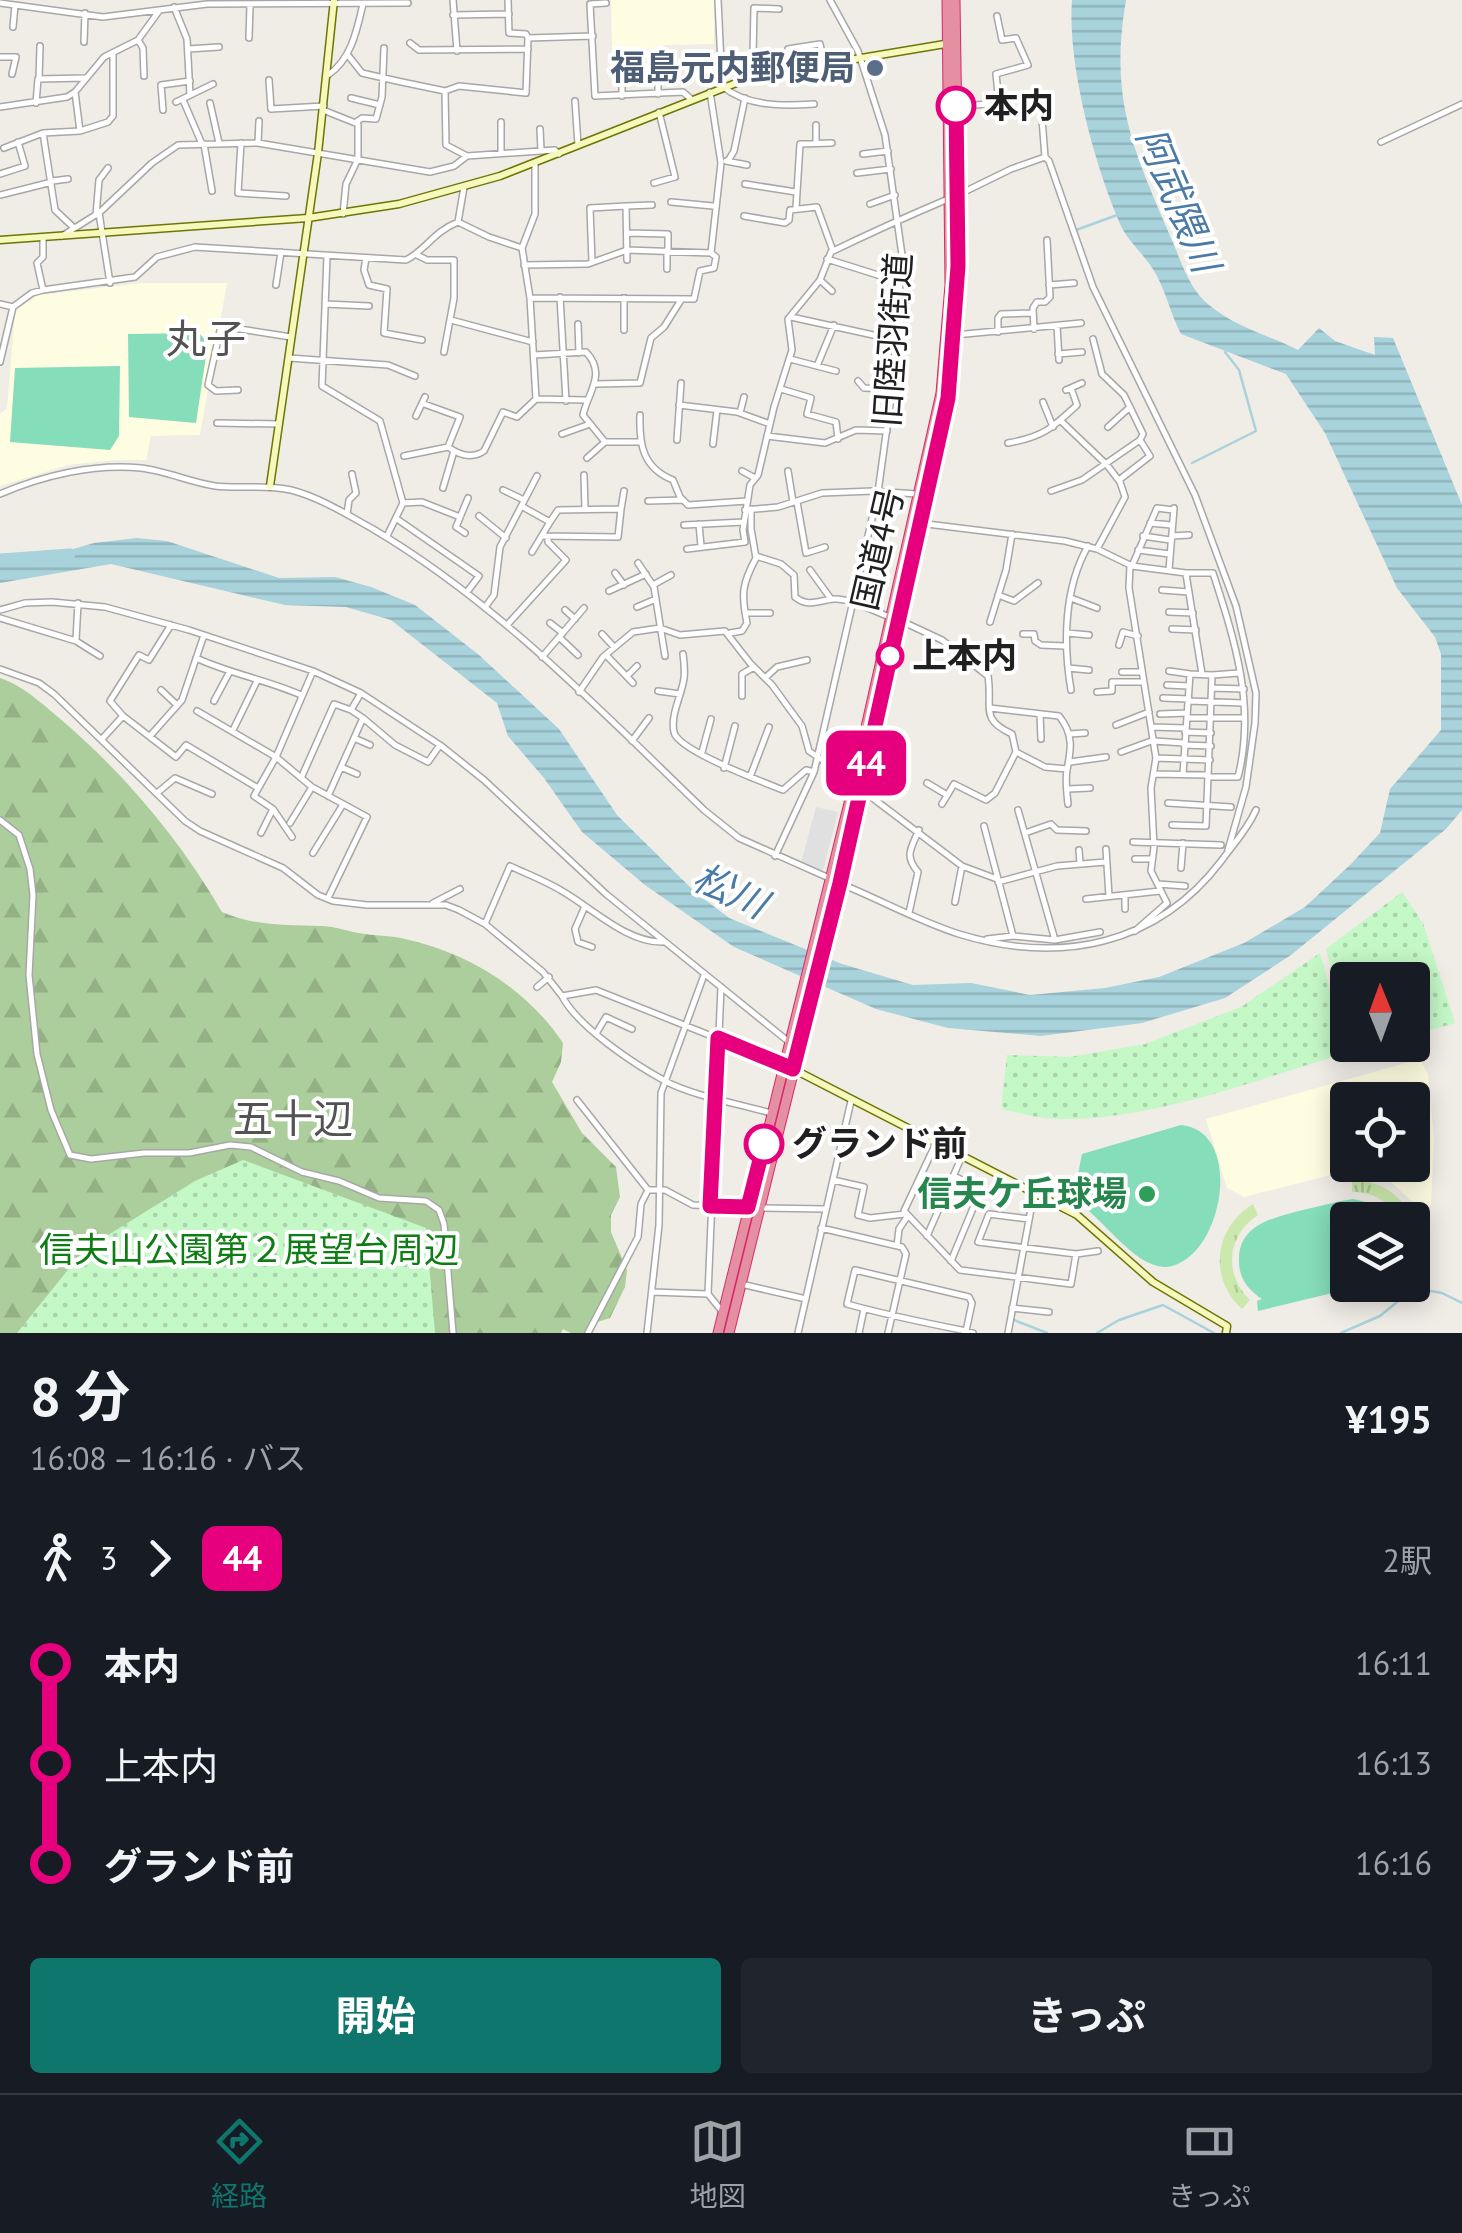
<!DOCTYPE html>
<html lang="ja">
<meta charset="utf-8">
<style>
body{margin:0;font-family:"PT Sans","Noto Sans JP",sans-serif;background:#20242c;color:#f1f3f6;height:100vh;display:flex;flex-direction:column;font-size:38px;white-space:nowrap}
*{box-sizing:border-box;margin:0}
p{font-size:32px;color:#9ea1a6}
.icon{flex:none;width:55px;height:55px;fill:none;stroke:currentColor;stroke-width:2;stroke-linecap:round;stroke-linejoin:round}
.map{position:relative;height:1333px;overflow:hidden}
.side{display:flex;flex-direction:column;background:#171b24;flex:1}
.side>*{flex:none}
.badge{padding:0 20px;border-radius:15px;font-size:35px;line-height:65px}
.needle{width:65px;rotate:359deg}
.fabs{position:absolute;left:1330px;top:962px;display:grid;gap:20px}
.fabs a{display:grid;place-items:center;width:100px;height:100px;border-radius:10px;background:#171b24;box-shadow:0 5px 25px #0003;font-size:50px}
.map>.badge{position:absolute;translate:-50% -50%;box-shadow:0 0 0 5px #fff}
.legs{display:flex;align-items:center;gap:15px;height:110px;padding:0 30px;font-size:32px}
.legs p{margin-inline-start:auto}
.overview{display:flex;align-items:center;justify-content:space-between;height:170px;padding:0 30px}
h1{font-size:55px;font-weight:700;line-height:75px}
.cta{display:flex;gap:20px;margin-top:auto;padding:20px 30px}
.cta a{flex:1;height:115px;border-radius:10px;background:#0f766e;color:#fff;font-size:40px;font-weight:700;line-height:115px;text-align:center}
.cta a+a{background:#20242c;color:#f1f3f6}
ul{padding:0 30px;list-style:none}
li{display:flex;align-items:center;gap:35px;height:100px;font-size:38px}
li i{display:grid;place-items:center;width:15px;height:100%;margin:0 12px;background:currentColor}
li i::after{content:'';width:25px;height:25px;margin:-12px;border:8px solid;border-radius:50%;background:#171b24}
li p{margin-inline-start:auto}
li:first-child i{background:linear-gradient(#0000 50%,currentColor 0)}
li:last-child i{background:linear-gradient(currentColor 50%,#0000 0)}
.dock{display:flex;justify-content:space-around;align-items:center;height:140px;border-top:2px solid #363941;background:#171b24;font-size:28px;color:#9ea1a6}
.dock a{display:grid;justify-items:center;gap:5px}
.dock .on{color:#0f766e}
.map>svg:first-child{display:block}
.education{fill:#fefde1;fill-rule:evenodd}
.grass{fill:url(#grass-tufts)}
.forest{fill:url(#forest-firs)}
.park{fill:url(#park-dots)}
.pitch{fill:#86ddb9}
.parking{fill:#e0e0e0}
.water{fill:url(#water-rules)}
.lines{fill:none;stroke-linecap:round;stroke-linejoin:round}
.stream{stroke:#a8d2dc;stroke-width:2.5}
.river{stroke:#a8d2dc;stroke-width:11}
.street-casing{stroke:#a7a7a7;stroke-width:8}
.secondary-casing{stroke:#6d7607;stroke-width:9}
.highway-casing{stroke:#d72a6a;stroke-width:11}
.street{stroke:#fff;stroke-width:5}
.secondary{stroke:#f7f8bc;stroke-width:6}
.highway{stroke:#e590a2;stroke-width:9}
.line-1-casing{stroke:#fff;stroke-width:22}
.line-1{stroke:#e6007e;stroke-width:15}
.service-dot{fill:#5c6f8a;stroke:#fff;stroke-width:4}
.stop-1-dot{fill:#fff;stroke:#e6007e;stroke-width:5}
.leisure-dot{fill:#2e9e5b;stroke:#fff;stroke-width:4}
.labels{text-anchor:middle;stroke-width:8;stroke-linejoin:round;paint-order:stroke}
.service-label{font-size:35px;font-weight:bold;fill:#4e5e75;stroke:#fff;text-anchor:end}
.stop-label{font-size:35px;font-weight:bold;fill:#202020;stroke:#fff;text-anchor:start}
.street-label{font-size:35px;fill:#202020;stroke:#fff}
.leisure-label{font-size:35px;font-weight:bold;fill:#27864d;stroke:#fff;text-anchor:end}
.park-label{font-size:35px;fill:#0e7d14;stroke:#fff}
.water-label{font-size:38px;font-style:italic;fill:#4a7aa6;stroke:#fff}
.quarter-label{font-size:40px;fill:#535353;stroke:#fff}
</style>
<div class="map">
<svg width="1462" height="1333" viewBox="0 0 1462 1333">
<defs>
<pattern id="grass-tufts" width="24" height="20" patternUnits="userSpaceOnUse" patternTransform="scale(2.5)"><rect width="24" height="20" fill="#cce9ad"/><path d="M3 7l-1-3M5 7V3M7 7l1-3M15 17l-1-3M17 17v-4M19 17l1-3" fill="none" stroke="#afc895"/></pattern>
<pattern id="forest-firs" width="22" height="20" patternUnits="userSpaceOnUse" patternTransform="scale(2.5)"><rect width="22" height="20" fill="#acce9c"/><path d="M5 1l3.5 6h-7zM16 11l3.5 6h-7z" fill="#94b186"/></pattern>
<pattern id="park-dots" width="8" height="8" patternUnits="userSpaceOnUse" patternTransform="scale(2.5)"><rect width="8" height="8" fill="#c5f8c7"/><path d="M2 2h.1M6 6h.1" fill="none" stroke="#a9d4ab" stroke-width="1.8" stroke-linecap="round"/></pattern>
<pattern id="water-rules" width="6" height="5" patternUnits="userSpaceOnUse" patternTransform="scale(2.5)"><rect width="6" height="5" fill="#a8d2dc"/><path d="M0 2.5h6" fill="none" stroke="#90b4bc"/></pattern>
</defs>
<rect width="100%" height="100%" fill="#f0ece6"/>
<path class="education" d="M611 0H714V44L664 45 659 49 612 48Z
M142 283H227L200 435 151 436 146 460H115L68 465 0 486V414L7 409 15 311 38 295Z
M1420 1059 1428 1074 1434 1139 1431 1205 1421 1210 1389 1180 1350 1170 1244 1197 1227 1188 1206 1119ZM1412 1100V1165H1348V1100Z"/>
<path class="grass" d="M1352 1180C1399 1180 1429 1224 1413 1268L1412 1220H1400C1389 1201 1373 1192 1352 1192Z
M1253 1204 1258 1215C1227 1235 1223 1274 1250 1300L1242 1309C1208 1278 1214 1228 1253 1204Z"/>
<path class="forest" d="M0 678C22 685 40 702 58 717 123 772 179 838 222 912 253 926 288 925 321 926 334 926 346 931 359 933 374 936 390 935 405 939 469 953 527 989 563 1043L561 1062 552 1082 582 1133 616 1167 620 1197 611 1215V1232L627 1270 625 1287 610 1318 591 1324 586 1333H571L563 1329 561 1333H0Z"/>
<path class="park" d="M1402 892 1423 923 1455 1023 1413 1035 1412 980H1348L1347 1029 1326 949Z
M1320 953 1347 1053C1257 1079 1163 1117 1069 1119 1046 1120 1023 1114 1001 1109L1007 1055 1070 1057 1145 1044 1241 1007Z
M243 1160 426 1228 435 1333H17L84 1250 195 1181Z"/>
<path class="pitch" d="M199 333 208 343 196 423 129 417 128 334Z
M120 366 119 436 110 450 10 442 15 368Z
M1181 1125C1244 1131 1224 1253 1172 1266 1138 1275 1102 1215 1073 1199L1082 1154Z
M1353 1199 1375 1204 1392 1220H1348V1285H1366L1258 1311 1257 1301 1262 1299C1248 1290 1239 1278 1239 1261 1238 1222 1278 1217 1307 1209 1322 1206 1337 1201 1353 1199Z"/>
<path class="parking" d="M816 807 838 812 823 870 801 863Z"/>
<path class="water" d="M1072 0H1126C1109 100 1133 149 1171 238 1181 261 1189 289 1209 305 1237 328 1266 334 1298 350L1319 328 1335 341 1375 355 1374 337 1393 338 1462 505V810L1446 829 1291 955 1225 998 1142 1023 1041 1036 948 1028 876 1009 734 947 645 885 582 832 544 778 508 736 497 703 391 620 346 607 285 605 111 564 0 583V555L35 560 94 543 137 538 167 541 279 578 335 577 371 587 415 605 479 655 559 729 617 815 695 892 729 918 842 964 913 985 971 983 1030 995 1105 988 1159 977 1244 943 1305 907 1351 864 1380 833 1390 789 1441 730V654L1435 637 1397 588 1325 433 1286 374 1181 334C1171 315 1167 295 1157 276 1148 258 1130 244 1121 226 1095 167 1067 65 1072 0Z"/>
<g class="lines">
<path class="stream" d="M1076 230 1120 214
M1192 463 1256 431 1239 370 1225 352
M1014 1320 1047 1333
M1097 1333 1119 1320 1163 1305 1214 1333
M1341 1333 1380 1316 1414 1288 1442 1293 1462 1303"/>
<path class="river" d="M0 559 70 554"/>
<g class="street-casing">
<path id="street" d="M453 0 457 51
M508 0 509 33 526 34 528 38
M718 0 722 86C747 107 783 106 814 104
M0 3 103 17 207 4 408 3
M606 3 590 4 595 96 683 92 691 99
M174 7 187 39 190 95
M453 15 509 14
M13 27 15 5
M249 38 250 5
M138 40 143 48 144 76
M84 42 85 13
M410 43 419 50 528 49
M188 49 219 47
M788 49 820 44 824 62
M347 54 362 73 397 81 445 91 459 86 526 93 528 38 593 36
M0 57H16L12 74
M622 61V96
M689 68 721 67
M328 75C351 60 357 30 363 4
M754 76 750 58 753 56 754 8 779 9
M39 79 40 46
M269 80 271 109 324 106
M445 91 446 145 467 156 555 150 559 154
M658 94V67
M351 98 380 105
M183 100 202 144
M575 101 578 145
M176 102 213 84
M36 103 38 79 85 78
M210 103 219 143
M956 106 992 104 998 93 996 74 1028 65 1016 38 1002 40 997 16
M0 107 67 97 75 92 104 57 138 40 159 11
M163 110 161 85 190 81
M323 110 358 124V159L346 184 343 214
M1042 119 1045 157 1049 161 1093 287 1195 495 1236 606 1256 693 1255 723 1246 787 1228 850
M356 122 362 118 376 119 382 97 384 48
M816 125V143
M540 129 541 150
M80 131 108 122 113 116V54
M43 133 55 210 73 227
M1381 142 1462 104
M241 143 238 193 286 196
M258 143 259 121
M204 144 212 191
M4 148 43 133 80 131 75 92
M501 152V122
M863 154 888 151
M726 161 747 165
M728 161 734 151 745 98
M535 163V214L522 248 530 298 536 399
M857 173 891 169
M0 174 25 166 18 142
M52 181 68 179
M654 183 675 177 659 112
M745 184 796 192
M464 187 458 222 489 237 522 248
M0 195 52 182
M958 195 1011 169 1045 157
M671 202 713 206
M870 204 895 195
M626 206 652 205
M796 208 800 144 832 143
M96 215 99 180 108 168
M744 216 785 223 789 220 790 210 817 207 833 251
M627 233 668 234V250
M62 236 97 214
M417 255 427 260H454V298L444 352
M327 256 322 386 380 421 403 503 387 536
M366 258 364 270 369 285 387 289 384 333 422 340
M827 259 900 282
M592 262 590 208 626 206 627 260
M524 265 588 264 627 250 711 253 721 163 710 92
M667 269V250
M820 280 832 291
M110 283 99 213 152 163 178 145 258 143 430 172 454 166 467 156
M276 285 281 252
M1049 285 1074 283
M43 290 37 263 43 257V237
M560 297 566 401
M530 298 694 299 700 271 714 268 716 257 711 253
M624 298V330
M0 304 13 307 32 293 43 290 135 277 157 257 195 247 406 260C426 250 433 232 458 222
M325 304 369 306
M791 317 896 340
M451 320 533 342
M578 324 579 353
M1057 326 1059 360
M1034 329 1033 308 1037 302H1045L1050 297 1047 240
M998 332V318L1001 314 1033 313
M955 335 1081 323
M1093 339 1102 374 1124 395 1143 434 1140 440 1150 456 1119 480
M1058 354 1082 352
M534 355 586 352C607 374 588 392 583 415L605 442H640
M289 358 388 365 415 376
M790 359 836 371
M0 362 13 307
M817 366 834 325
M858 381 864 388 891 389
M596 384 640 383 651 338 664 327 681 300
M781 389 811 398 807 414 836 422 838 439
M238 390 216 391 208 385 221 326 291 337
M1066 390 1082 383
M1043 402 1053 427
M424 404 460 417 448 447C459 455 472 459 484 451L503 412 517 417 536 399 586 400
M679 405 737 412 770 424
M740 413 744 397
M640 415C639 445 643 468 673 480L680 497 688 505 747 501
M416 416 425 397
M1062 422 1107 465 1120 482 1125 497 1097 549
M217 423 279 424
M1108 427 1130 407
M562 434 590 424
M767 436 825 443 856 430 887 431
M677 440 681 383
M1008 443C1043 437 1052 428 1077 405L1071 388
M713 444 717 410
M404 456 448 447
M587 458 605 442
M742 471 755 478
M788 471 793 502
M584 475 585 509
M443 488 454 451
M503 490 524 500
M1051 491 1082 480 1140 440
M0 494C42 476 94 463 141 468 166 471 190 482 215 486 241 489 266 484 291 490 319 497 348 515 373 529 498 603 600 710 704 810L739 838 829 878
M648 501 683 500
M797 502 806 553 825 547
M403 503 422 502 460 517
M523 507 550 522 532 552
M745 510 778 507 822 493 873 491 917 494
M347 514 349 500 356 493 352 474
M479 516 506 538
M397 519 479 576 467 592
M550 522 558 510 621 509 624 491
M919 523 1065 541 1097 549 1132 566 1186 573H1213C1235 641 1256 706 1238 777H1208
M1150 523 1171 525
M699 524 701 546
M684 525 744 522
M465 533 456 527 468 498
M544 536 618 537 621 509
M1143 536 1170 540
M1172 536 1189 535
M687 549 745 542 743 530 750 485 758 475 774 407 792 350 788 319 820 280 831 252C870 233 908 216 948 199
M1138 550 1170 554
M756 556 781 564 794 575 795 597C809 608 819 600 834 599 850 598 875 612 890 617
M638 563 654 587 665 656
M1130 565 1129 588 1156 758 1151 788 1154 847 1151 871 1167 903 1135 931
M1132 566 1157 508 1173 510
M810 570 831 599
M1169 570 1174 508
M615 573 624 585
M1186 574 1202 674
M653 585 671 575
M1162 590 1189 592
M609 591 646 574
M998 595 1014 601 1038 583
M1071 598 1097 608
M486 606 494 595 500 547 537 476
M637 607 656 599
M0 610 25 603 52 602 105 607 189 630 313 671 361 693 440 745 484 780 606 894 789 1042
M565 610 575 619
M1169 612 1193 613
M745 613H770
M0 618 76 641 100 656
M899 620 942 640 988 676C993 708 979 719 1012 734L1016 752
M990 622 1006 570 1012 534
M550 623 563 633
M171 625 149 660 139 655 110 701 123 716 176 757 186 745 258 788
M507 625 566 560 548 542V537
M1172 629 1196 630
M730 633 742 631 747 623C741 594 742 584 756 558L751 529V509
M1067 633 1089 635
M602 634 614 647
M1023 634H1034L1035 641 1041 645 1065 646
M559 637 578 655
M76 640 78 603
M1119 645 1123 632 1138 636
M683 654C684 662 685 671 684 678 682 695 670 715 674 732 677 750 763 782 783 790L806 770 814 772
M606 655 633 683
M542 657 584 608
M196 658C231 674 267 680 301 695
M1068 668 1089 670
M0 669 39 683 54 694 185 821 200 831 283 868 318 895 333 901 367 905H446L459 910 485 924 543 972 562 996 596 990 782 1064
M1169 671 1190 674
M1122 672H1142
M1212 675 1239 673
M627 676 637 666
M765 678 777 667 807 660
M1167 685 1189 686
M1213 688 1244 689
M161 690 177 705
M1071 690C1063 643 1064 588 1088 546
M658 691 680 694
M579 692 603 657 633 632 660 628 680 635 725 631 750 663 772 685 802 726 809 751 828 764 848 801
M1097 692 1112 691V682H1143
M742 696V674L754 667
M1163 698 1189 699
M214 701 229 673
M1189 701 1243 703
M990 708 1059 716C1074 734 1071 750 1067 770 1065 780 1067 794 1068 804
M197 711 276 757 312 787 367 817 328 898
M1040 714 1041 739
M1160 714 1187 713
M363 718 395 745 428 762 440 745
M1187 718H1243
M1116 725 1149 712
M1152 727 1185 728
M233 730 257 681
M1185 732 1211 733
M1069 734 1085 733
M150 736 182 700 204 635
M354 738 370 745
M102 739 123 716
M632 741 649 718
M1154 741 1184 743
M1184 745 1211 746
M702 752 711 719
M1121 752 1154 740
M1156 758 1210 760
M1070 762 1106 757
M341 767 357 774
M724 768 735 726
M1155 774 1207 775
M302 776 334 704 351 710 361 693
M750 777 769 727
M927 783 947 795
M1068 789 1090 788
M862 790 962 866 997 879
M157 793 175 778 212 794
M328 796 363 718 351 710
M1168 803 1231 807
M942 804 954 784 986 800 995 793 1016 752 1045 767 1067 769
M0 820 19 835 30 869 33 895 29 975 37 1054 51 1110 70 1155 91 1159 144 1153H189L230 1145 251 1147 302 1172 339 1181 379 1198 426 1201 439 1210 444 1224 453 1333
M290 823 312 787
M1172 825 1206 826 1212 675 1190 674 1183 774
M984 826 1013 936
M261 833 273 809
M1025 833 1051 824 1057 830 1086 831
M292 837 273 809 254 796 276 757 313 671
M1133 842 1221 845
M1106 849 1109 896
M1079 850 1080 864
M313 853 342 806
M775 856 814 772 878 492 892 391 902 255 885 135 858 51 830 0
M1135 859H1152
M1181 868 1183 843
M998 882 1057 866 1106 862
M839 883C879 899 918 921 959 934 1060 965 1157 946 1222 860 1235 842 1247 830 1256 810
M1158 884 1185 886
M1125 895V909
M1086 899 1160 891
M955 902 962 866
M433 903 460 889
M585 906 575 929 578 942 592 947
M909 913 918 872C904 856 911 848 919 830
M485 924 510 866C527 874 546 881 562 891 592 908 627 943 663 942
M987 939 1013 936 1055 940 1018 810
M1055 940 1100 932
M537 987 549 977
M562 996C578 1027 634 1064 665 1081 693 1096 740 1104 771 1113
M597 1032 606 1017 632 1029
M577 1100 648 1190
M936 1143 904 1211 960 1270 1071 1284 1076 1254
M833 1180 864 1187 858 1215 870 1218 905 1214
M759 1208 826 1209
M1029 1219 989 1214 978 1242 1076 1254 1098 1251
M821 1228 902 1247 906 1254 888 1333
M927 1236 962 1156
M897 1246 899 1229 907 1217
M951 1261 981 1189 954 1176
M741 1284 806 1299
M652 1292 708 1294
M1012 1308 1049 1312
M721 1310 708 1294 721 987
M588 1333 638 1237 641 1204 648 1190H665L693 1205 748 1207
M647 1333 659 1225 661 1093 704 975
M798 1333 851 1101
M859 1333 864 1309
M965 1333 966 1331 972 1303 969 1297 855 1270 847 1304C886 1315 926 1323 966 1331L973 1333
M1008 1333 1034 1193"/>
</g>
<g class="secondary-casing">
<path id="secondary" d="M0 240 308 218 399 204 500 176 754 76 951 43
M270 486 318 153 334 0
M793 1069 1077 1215 1153 1282 1227 1326 1226 1333"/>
</g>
<g class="highway-casing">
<path id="highway" d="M718 1333 849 803 941 393 950 285 947 0
M729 1333 840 883 948 397 959 266 955 0"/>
</g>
<use href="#street" class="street"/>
<use href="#secondary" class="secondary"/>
<use href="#highway" class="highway"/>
</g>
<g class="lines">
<g class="line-1-casing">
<path id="line-1" d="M764 1144 748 1207 710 1206 718 1038 793 1069 840 883 948 398 958 266 956 106"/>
</g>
<use href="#line-1" class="line-1"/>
</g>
<circle class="service-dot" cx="875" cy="68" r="10"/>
<g class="stop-1-dot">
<circle cx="956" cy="106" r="18"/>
<circle cx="890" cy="656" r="12"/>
<circle cx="764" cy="1144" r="18"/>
</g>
<circle class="leisure-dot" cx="1147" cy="1194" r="10"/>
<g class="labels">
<g class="service-label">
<text x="855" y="80">福島元内郵便局</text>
</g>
<g class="stop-label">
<text x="984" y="118">本内</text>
<text x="912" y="668">上本内</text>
<text x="792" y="1156">グランド前</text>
</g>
<g class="street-label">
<text transform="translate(893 340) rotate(-86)" y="12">旧陸羽街道</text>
<text transform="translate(878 549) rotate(-77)" y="12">国道4号</text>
</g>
<g class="leisure-label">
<text x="1127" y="1206">信夫ケ丘球場</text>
</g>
<g class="park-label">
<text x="249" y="1262">信夫山公園第２展望台周辺</text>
</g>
<g class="water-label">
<text transform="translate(1178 200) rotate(67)" y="13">阿武隈川</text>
<text transform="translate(730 891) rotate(25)" y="13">松川</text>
</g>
<g class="quarter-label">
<text x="206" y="353">丸子</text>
<text x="293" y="1133">五十辺</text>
</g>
</g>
</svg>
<div class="fabs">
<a><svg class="needle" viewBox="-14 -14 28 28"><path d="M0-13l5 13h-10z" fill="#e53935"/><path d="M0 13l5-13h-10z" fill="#9ea1a6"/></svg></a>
<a><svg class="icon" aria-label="locate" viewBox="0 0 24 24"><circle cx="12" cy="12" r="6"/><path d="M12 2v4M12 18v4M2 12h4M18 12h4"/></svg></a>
<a><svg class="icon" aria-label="layers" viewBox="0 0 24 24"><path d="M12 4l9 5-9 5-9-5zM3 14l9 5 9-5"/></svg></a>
</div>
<b class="badge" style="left:866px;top:763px;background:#e6007e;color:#fff">44</b>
</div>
<section class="side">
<div class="overview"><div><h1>8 分</h1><p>16:08 – 16:16 · バス</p></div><b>¥195</b></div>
<div class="legs"><svg class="icon" aria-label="walk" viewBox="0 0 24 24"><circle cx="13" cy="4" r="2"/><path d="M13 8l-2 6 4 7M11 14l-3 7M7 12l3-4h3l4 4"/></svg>3<svg class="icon" aria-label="forward" viewBox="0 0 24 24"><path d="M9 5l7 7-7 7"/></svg><b class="badge" style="background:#e6007e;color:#fff">44</b><p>2駅</p></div>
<ul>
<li><i style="color:#e6007e"></i><b>本内</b><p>16:11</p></li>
<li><i style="color:#e6007e"></i><span>上本内</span><p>16:13</p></li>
<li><i style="color:#e6007e"></i><b>グランド前</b><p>16:16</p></li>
</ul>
<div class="cta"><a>開始</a><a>きっぷ</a></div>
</section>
<nav class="dock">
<a class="on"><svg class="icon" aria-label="directions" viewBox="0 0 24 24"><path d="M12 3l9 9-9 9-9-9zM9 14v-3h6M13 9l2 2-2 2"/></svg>経路</a>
<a><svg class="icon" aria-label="map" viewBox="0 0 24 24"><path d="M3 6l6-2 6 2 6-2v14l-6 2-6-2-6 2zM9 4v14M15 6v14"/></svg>地図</a>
<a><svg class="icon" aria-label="tickets" viewBox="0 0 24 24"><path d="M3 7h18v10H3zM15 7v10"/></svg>きっぷ</a>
</nav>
